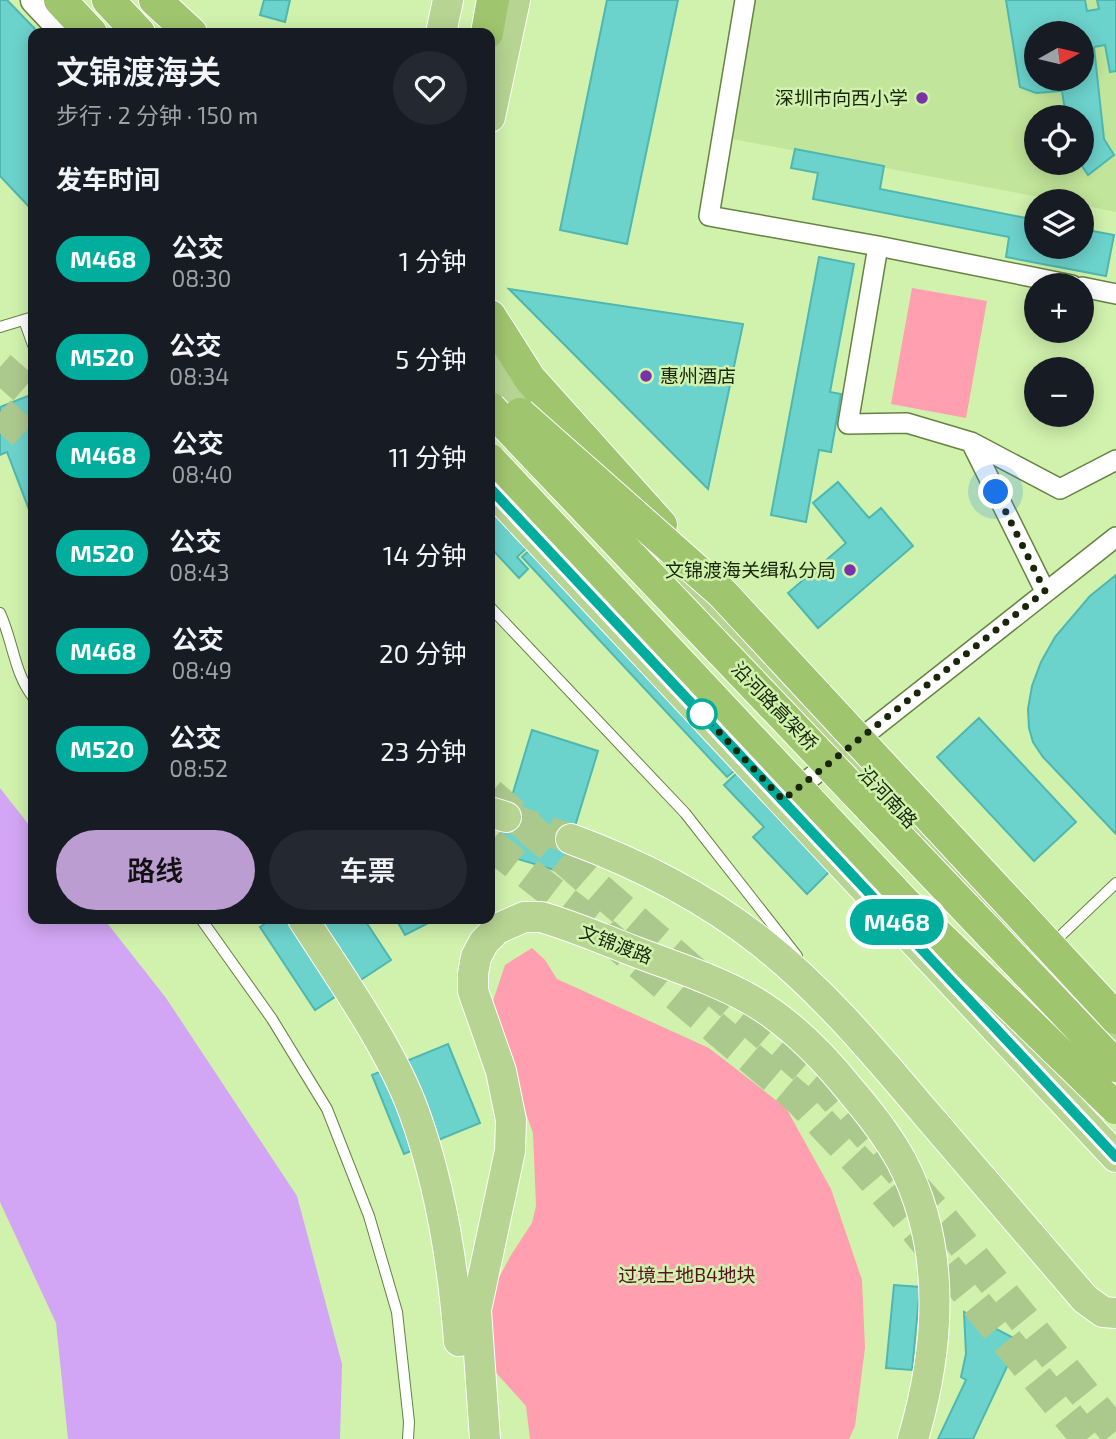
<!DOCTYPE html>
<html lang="zh">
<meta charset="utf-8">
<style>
body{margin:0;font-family:"Exo 2","Noto Sans SC",sans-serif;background:#242831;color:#f1f3f6;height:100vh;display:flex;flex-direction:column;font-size:26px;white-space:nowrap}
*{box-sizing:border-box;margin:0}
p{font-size:23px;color:#9ea1a6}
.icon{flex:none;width:38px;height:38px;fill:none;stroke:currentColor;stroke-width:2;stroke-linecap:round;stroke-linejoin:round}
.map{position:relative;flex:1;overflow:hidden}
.sheet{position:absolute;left:28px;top:28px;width:467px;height:896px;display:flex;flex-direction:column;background:#171b24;border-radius:14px;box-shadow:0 4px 18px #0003}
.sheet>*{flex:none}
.badge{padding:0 14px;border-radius:23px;font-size:24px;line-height:46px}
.needle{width:46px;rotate:82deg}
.fabs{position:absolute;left:1024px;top:21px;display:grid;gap:14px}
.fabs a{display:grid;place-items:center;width:70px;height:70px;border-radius:50%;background:#171b24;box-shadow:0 4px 18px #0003;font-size:35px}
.you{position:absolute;width:35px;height:35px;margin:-18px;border:5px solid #fff;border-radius:50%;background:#1a73e8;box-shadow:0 0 0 10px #1a73e833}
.map>.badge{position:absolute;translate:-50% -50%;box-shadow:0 0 0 4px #fff}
h2{padding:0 28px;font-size:26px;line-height:63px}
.round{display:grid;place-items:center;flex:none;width:74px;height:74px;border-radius:37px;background:#242831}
.summary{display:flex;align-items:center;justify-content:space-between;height:119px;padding:0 28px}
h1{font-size:33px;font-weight:600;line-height:52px}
.cta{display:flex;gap:14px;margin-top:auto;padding:14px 28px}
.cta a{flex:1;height:80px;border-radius:42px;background:#bb9dd2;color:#111;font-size:28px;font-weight:600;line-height:80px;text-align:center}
.cta a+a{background:#242831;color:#f1f3f6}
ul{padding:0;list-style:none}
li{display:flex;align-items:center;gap:21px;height:98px;padding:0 28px}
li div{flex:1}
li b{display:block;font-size:26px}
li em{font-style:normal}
li .badge{min-width:77px;font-weight:700;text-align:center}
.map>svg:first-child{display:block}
.built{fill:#c1e59a;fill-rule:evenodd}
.green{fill:#ff9faf}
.water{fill:#d2a6f4}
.building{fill:#6cd3cc;stroke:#4fb7b0;stroke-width:2;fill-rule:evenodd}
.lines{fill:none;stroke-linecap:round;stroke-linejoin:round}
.primary-tunnel{stroke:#acc98d;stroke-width:30;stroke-dasharray:30 15;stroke-linecap:butt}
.trunk-tunnel{stroke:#acc98d;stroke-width:32;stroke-dasharray:32 16;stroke-linecap:butt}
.service-casing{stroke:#658343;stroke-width:12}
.minor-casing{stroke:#658343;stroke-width:22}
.secondary-casing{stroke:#658343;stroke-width:31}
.primary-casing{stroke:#fff;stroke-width:32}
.trunk-casing{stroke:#fff;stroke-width:34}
.service{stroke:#fff;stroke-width:10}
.minor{stroke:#fff;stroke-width:19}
.secondary{stroke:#fff;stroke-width:28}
.primary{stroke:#b7d492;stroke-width:30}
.trunk{stroke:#9fc66e;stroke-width:32}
.trunk-bridge-casing{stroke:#fff;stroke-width:34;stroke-linecap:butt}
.trunk-bridge{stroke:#9fc66e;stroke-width:32}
.line-casing{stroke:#fff;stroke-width:16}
.line{stroke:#01ad9c;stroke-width:10}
.walk{stroke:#1a260b;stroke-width:7;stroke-dasharray:0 12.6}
.poi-dot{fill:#7a33a6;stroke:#d0f2ad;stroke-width:2.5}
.stop-dot{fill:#fff;stroke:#01ad9c;stroke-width:3.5}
.labels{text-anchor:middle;stroke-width:5;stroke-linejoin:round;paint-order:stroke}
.poi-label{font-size:19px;fill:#1a260b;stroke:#d0f2ad;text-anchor:end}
.street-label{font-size:19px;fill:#1a260b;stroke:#d0f2ad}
.park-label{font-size:19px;fill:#591025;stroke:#d0f2ad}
</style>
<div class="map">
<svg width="1116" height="1439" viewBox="0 0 1116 1439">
<rect width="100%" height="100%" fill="#d0f2ad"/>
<path class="built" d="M745 0H1116V212L1082 205V201H1060L722 137ZM1036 33H1082V79H1036ZM1036 117H1082V163H1036Z"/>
<path class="green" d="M912 288 987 301 966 418 891 404Z
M532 948 545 960 557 979 709 1048 786 1108 831 1189 862 1280 865 1348 855 1426 849 1439H530L526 1406 490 1366 485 1304 511 1255 532 1223 536 1206 533 1133 501 1044 493 1001 505 965Z"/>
<path class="water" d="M0 788 33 830V919H104L166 998 297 1196 342 1364 340 1439H68L56 1323 0 1202Z"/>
<path class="building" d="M0 0H7L39 33H33V211L0 176Z
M264 0H290L285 22 260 15Z
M607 0H678L627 244 560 230Z
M1006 0H1085L1087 11 1099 9 1097 0H1116V71L1110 72 1105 45 1094 47 1104 139 1114 155 1088 175 1080 163 1082 117H1066L1062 91 1036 93 1020 87ZM1036 33H1082V79H1036Z
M795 149 884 166 880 189 1036 220V247H1082V229L1114 235 1106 276 1006 257 1009 237 813 199 818 173 791 168Z
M819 257 854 264 830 392 841 394 831 452 819 450 806 522 771 515Z
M509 289 743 324 708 489Z
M33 394V520L7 452 0 455V407Z
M838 482 869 518 881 508 913 546 818 628 788 593 846 543 813 503Z
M490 504 529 546 517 557 528 569 519 578 490 547Z
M534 546 739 767 727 777 522 557Z
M1116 575V834L1043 757 1033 742 1029 728 1028 709 1032 686 1041 662 1055 637 1090 596Z
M979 718 1076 822 1034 861 937 757Z
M532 730 598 751 561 872 495 852Z
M740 770 833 868 807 894 753 837 764 827 724 785Z
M272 919H364L391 960 315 1010 260 927Z
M396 919H436L405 935Z
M448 1044 480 1123 404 1154 372 1075Z
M894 1285 920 1287 912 1370 886 1368Z
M964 1312 1019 1341 973 1439H938L966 1380 961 1377 966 1354Z"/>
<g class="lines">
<path class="primary-tunnel" d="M506 817 571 839"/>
<path class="trunk-tunnel" d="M0 367 33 396
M0 412 33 442
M490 794 822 1084 944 1221 1116 1433
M490 844 593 924 799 1099 862 1166 908 1220 1087 1439"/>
<g class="service-casing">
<path id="service" d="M24 320 33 345
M0 327 33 317
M490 607 685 813 797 956
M0 613C13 641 14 673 33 697
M201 919 272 1019 327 1109 369 1216 397 1312 409 1422 408 1439
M1053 943 1116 883"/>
</g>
<g class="minor-casing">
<path id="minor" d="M745 0 709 216 878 246 1072 285
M878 246 848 424 907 423 971 442 1060 489 1116 460
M1082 287 1116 294
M971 442 1045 591
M790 794 1116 537"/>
</g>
<g class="secondary-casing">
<path id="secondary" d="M35 0 66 33"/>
</g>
<g class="primary-casing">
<path id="primary" d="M441 33 448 0
M490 117 515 0
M490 368 546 429
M490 488 1116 1157
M673 565 1116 1042
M490 812 506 817
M571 839C639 864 704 897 761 942 823 991 872 1050 923 1110 977 1173 1031 1236 1085 1299L1103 1312 1116 1313
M303 919C340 977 391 1048 414 1112 441 1186 453 1263 459 1341
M485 1439 476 1310 510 1151 511 1120 501 1071 473 991V974L476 957 484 942 497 929 524 917H541C573 926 605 940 636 952 675 967 717 980 753 1001 792 1024 823 1056 851 1091 869 1112 887 1135 901 1160 947 1247 940 1347 913 1439"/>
</g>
<g class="trunk-casing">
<path id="trunk" d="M60 0 91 33
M108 0 139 33
M155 0 191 33
M487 33 493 0
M490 316 530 379 661 525"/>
</g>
<use href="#service" class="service"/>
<use href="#minor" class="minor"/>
<use href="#secondary" class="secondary"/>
<use href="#primary" class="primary"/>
<use href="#trunk" class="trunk"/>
<g class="trunk-bridge-casing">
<path id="trunk-bridge" d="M490 408 1116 1066
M520 414 722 593 1116 1018
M490 460 903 901 1116 1108"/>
</g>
<use href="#trunk-bridge" class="trunk-bridge"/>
</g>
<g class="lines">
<g class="line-casing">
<path id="line" d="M490 488 1116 1157"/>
</g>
<use href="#line" class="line"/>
<path class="walk" d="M702 714 783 800 1045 591 996 492"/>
</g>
<g class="poi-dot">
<circle cx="922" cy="98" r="7"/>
<circle cx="646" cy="376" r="7"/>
<circle cx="850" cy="570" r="7"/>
</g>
<circle class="stop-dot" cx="702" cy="714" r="14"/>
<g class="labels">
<g class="poi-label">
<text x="908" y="105">深圳市向西小学</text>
<text x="660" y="383" text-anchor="start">惠州酒店</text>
<text x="836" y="577">文锦渡海关缉私分局</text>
</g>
<g class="street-label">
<text transform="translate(775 706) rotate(46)" y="7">沿河路高架桥</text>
<text transform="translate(888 797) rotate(47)" y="7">沿河南路</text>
<text transform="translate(616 944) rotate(21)" y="7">文锦渡路</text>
</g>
<g class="park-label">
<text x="687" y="1282">过境土地B4地块</text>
</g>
</g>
</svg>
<div class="fabs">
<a><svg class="needle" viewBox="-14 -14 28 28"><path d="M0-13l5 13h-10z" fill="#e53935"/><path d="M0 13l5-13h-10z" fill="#9ea1a6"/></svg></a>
<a><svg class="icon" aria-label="locate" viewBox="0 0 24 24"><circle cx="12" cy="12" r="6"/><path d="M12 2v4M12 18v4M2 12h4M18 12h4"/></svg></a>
<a><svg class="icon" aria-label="layers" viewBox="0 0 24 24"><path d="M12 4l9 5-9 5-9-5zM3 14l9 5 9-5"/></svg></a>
<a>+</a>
<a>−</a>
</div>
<div class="you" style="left:996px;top:492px"></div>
<b class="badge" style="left:897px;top:922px;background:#01ad9c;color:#fff">M468</b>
<section class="sheet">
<div class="summary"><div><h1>文锦渡海关</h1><p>步行 · 2 分钟 · 150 m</p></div><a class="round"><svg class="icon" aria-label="heart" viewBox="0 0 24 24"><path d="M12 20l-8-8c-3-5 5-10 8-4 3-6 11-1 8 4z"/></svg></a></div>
<h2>发车时间</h2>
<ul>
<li><span class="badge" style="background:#01ad9c;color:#fff">M468</span><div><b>公交</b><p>08:30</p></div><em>1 分钟</em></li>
<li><span class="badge" style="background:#01ad9c;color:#fff">M520</span><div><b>公交</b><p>08:34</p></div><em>5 分钟</em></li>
<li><span class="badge" style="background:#01ad9c;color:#fff">M468</span><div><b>公交</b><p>08:40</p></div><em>11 分钟</em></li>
<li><span class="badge" style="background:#01ad9c;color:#fff">M520</span><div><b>公交</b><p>08:43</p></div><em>14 分钟</em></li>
<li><span class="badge" style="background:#01ad9c;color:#fff">M468</span><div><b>公交</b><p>08:49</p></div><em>20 分钟</em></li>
<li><span class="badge" style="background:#01ad9c;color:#fff">M520</span><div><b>公交</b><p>08:52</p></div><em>23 分钟</em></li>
</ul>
<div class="cta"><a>路线</a><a>车票</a></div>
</section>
</div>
